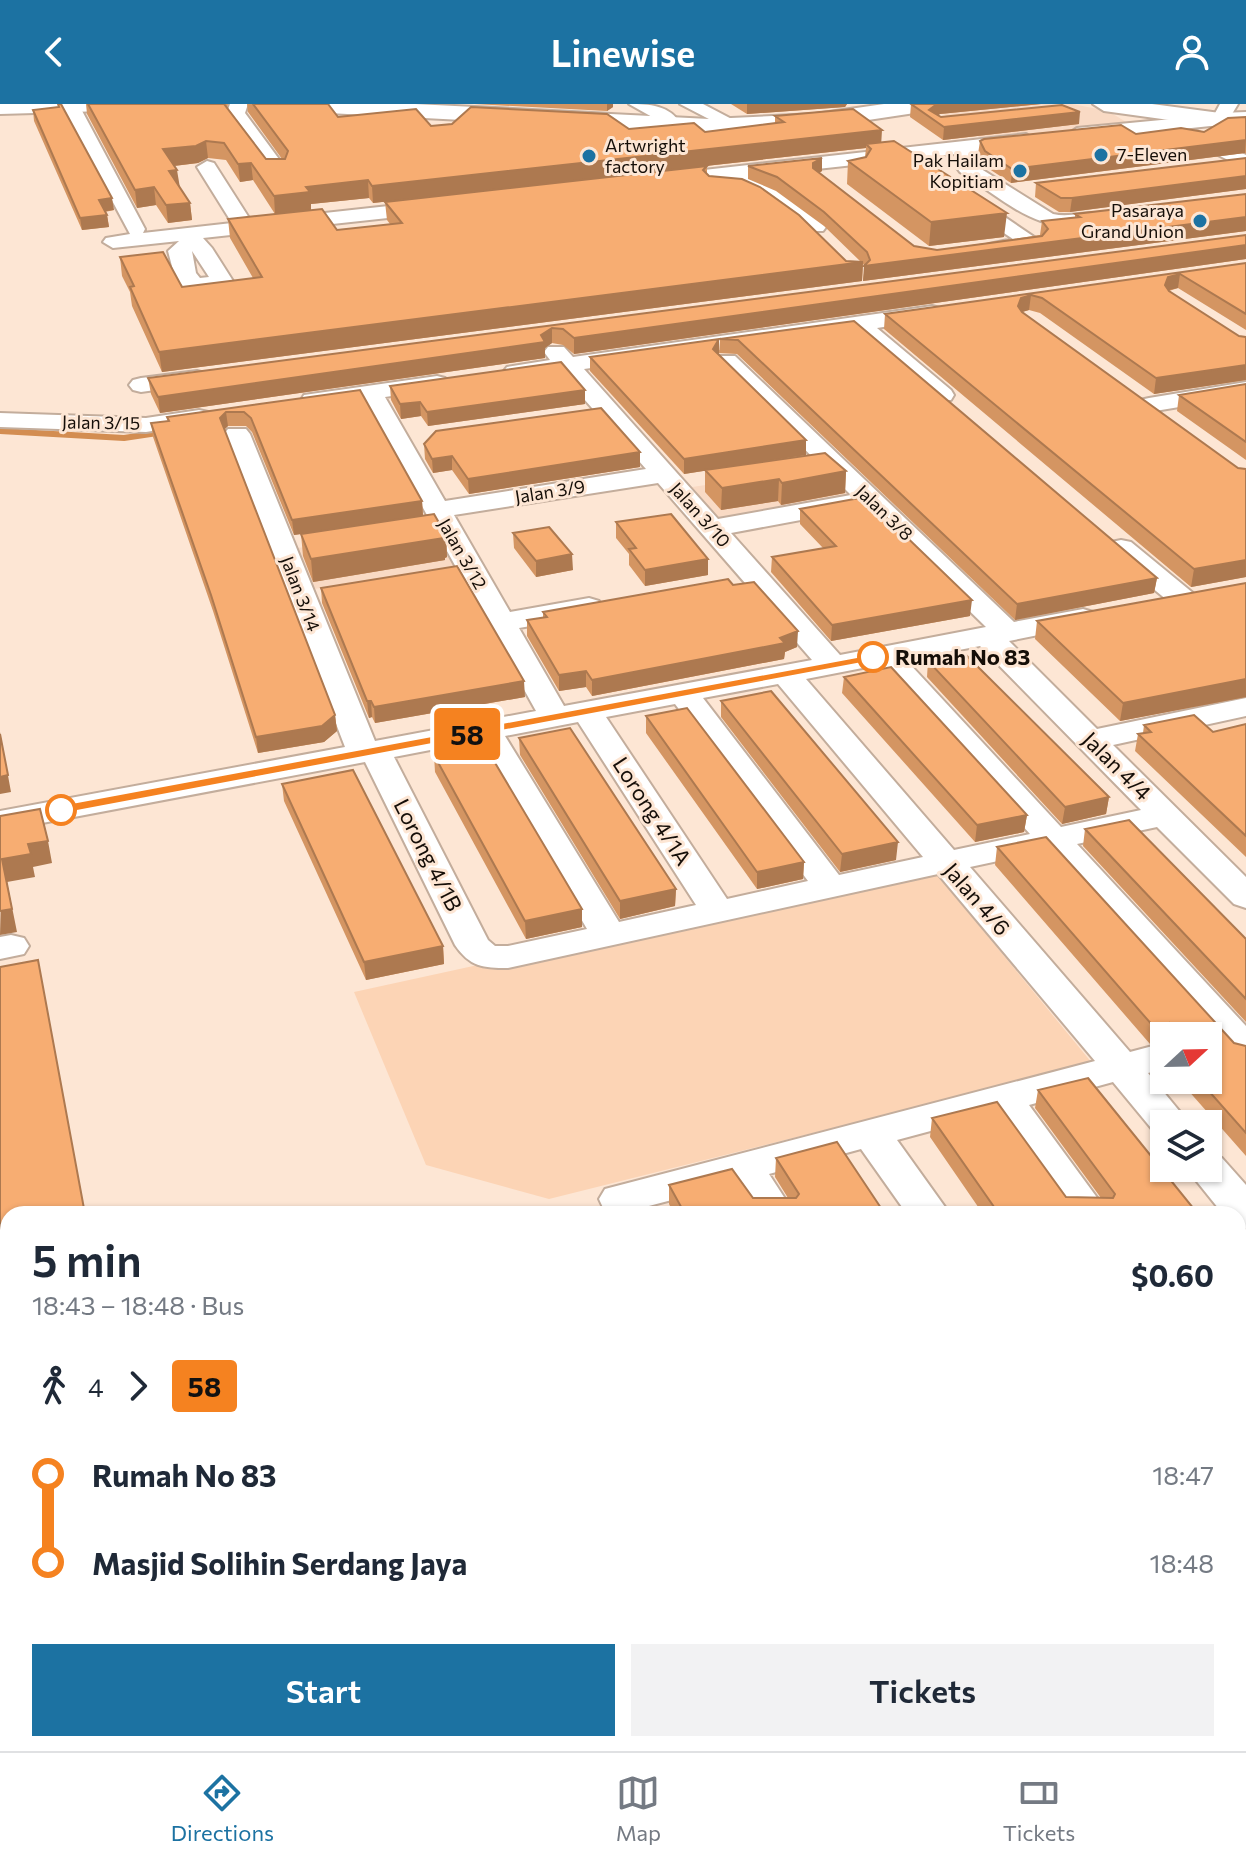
<!DOCTYPE html>
<meta charset="utf-8">
<style>
body{margin:0;font-family:Commissioner,sans-serif;background:#f2f2f3;color:#1f2937;height:100vh;display:flex;flex-direction:column;font-size:30px;white-space:nowrap}
*{box-sizing:border-box;margin:0}
p{font-size:26px;color:#747a83}
.icon{flex:none;width:44px;height:44px;fill:none;stroke:currentColor;stroke-width:2;stroke-linecap:round;stroke-linejoin:round}
.map{position:relative;flex:1;overflow:hidden}
.details{position:absolute;left:0px;top:1102px;width:1246px;height:546px;display:flex;flex-direction:column;background:#fff;border-radius:24px 24px 0 0;box-shadow:0 2px 6px #0004}
.details>*{flex:none}
.badge{padding:0 16px;border-radius:6px;font-size:28px;line-height:52px}
.needle{width:52px;rotate:68deg}
.tools{position:absolute;left:1150px;top:918px;display:grid;gap:16px}
.tools a{display:grid;place-items:center;width:72px;height:72px;border-radius:0px;background:#fff;box-shadow:0 2px 6px #0004;font-size:40px}
.map>.badge{position:absolute;translate:-50% -50%;box-shadow:0 0 0 4px #fff}
.legs{display:flex;align-items:center;gap:12px;height:88px;padding:0 32px;font-size:26px}
.legs p{margin-inline-start:auto}
.overview{display:flex;align-items:center;justify-content:space-between;height:136px;padding:0 32px}
h1{font-size:44px;font-weight:600;line-height:60px}
.cta{display:flex;gap:16px;margin-top:auto;padding:16px 32px}
.cta a{flex:1;height:92px;border-radius:0px;background:#1c72a2;color:#fff;font-size:32px;font-weight:600;line-height:92px;text-align:center}
.cta a+a{background:#f2f2f3;color:#1f2937}
ul{padding:0 32px;list-style:none}
li{display:flex;align-items:center;gap:28px;height:88px;font-size:30px}
li i{display:grid;place-items:center;width:12px;height:100%;margin:0 10px;background:currentColor}
li i::after{content:'';width:20px;height:20px;margin:-10px;border:6px solid;border-radius:50%;background:#fff}
li p{margin-inline-start:auto}
li:first-child i{background:linear-gradient(#0000 50%,currentColor 0)}
li:last-child i{background:linear-gradient(currentColor 50%,#0000 0)}
header{display:flex;justify-content:space-between;align-items:center;height:104px;padding:0 32px;background:#1c72a2;color:#fff;font-size:36px;font-weight:600}
.menu{display:flex;justify-content:space-around;align-items:center;height:112px;border-top:2px solid #e0e1e3;background:#fff;font-size:22px;color:#747a83}
.menu a{display:grid;justify-items:center;gap:4px}
.menu .current{color:#1c72a2}
.map>svg:first-child{display:block}
.built{fill:#f9dac4}
.green{fill:#fcd4b5}
.lines{fill:none;stroke-linecap:round;stroke-linejoin:round}
.stream{stroke:#d38d51;stroke-width:6}
.minor-casing{stroke:#c3ad9c;stroke-width:4}
.major-casing{stroke:#c3ad9c;stroke-width:4}
.minor{fill:#fff;fill-rule:evenodd}
.major{fill:#fff;fill-rule:evenodd}
.wall{fill:#d49562}
.shaded-wall{fill:#ad7950}
.building{fill:#f7ad72;stroke:#ad7950;stroke-width:2}
.line-1{fill:#f58220;stroke:#fff;stroke-width:2}
.poi-dot{fill:#1c72a2;stroke:#fde6d4;stroke-width:3}
.stop-1-dot{fill:#fff;stroke:#f58220;stroke-width:4}
.labels{text-anchor:middle;stroke-width:6;stroke-linejoin:round;paint-order:stroke}
.far-poi-label{font-size:18px;fill:#150e08;stroke:#fde6d4;text-anchor:start}
.far-street-label{font-size:18px;fill:#150e08;stroke:#fde6d4}
.stop-label{font-size:22px;font-weight:bold;fill:#150e08;stroke:#fde6d4;text-anchor:start}
.street-label{font-size:22px;fill:#150e08;stroke:#fde6d4}
</style>
<header><svg class="icon" aria-label="back" viewBox="0 0 24 24"><path d="M15 5l-7 7 7 7"/></svg>Linewise<svg class="icon" aria-label="person" viewBox="0 0 24 24"><circle cx="12" cy="8" r="4"/><path d="M4 21q1-7 8-7t8 7"/></svg></header>
<div class="map">
<svg width="1246" height="1647" viewBox="0 0 1246 1647">
<rect width="100%" height="100%" fill="#fde6d4"/>
<path class="built" d="M1004 0H1072L1108 7 1131 21 987 38 936 5Z
M828 362 860 393 717 419 686 384Z
M440 423 461 462 308 486 291 445Z
M1246 1237V1647H612L610 1640H1238V1240Z"/>
<path class="green" d="M930 762 1092 959 549 1095 426 1061 354 888Z"/>
<g class="lines">
<path class="stream" d="M0 327 124 334 164 328"/>
<g class="minor-casing">
<path id="minor" d="M64 0H78L80 3 145 125 143 129 232 119 197 63 207 57 214 59 251 117 434 97 444 103 434 109 203 134 212 144 233 177C224 187 199 190 186 187L174 170 168 147 179 137 113 144 103 138 106 134 130 130 62 3ZM192 147 209 173 200 174 196 169Z
M230 0H248L245 9 287 66 284 70H270L226 11Z
M629 0C650 0 669 1 681 20L672 25 666 24 661 18Z
M680 0H703L745 22 736 27 730 26Z
M1220 0H1238L1226 20 1220 21 1077 36 1068 30 1077 24 1214 11Z
M1197 27 1246 51V65L1190 37 1188 33 1190 29Z
M1026 30 1035 36 1033 40 974 49 981 59 978 63 1053 110C1071 114 1089 106 1106 110L1109 114 1106 118C1041 135 1012 101 960 68L957 64 961 59 955 50 761 71 823 119 826 123 823 127H809L740 74 659 83 649 77 659 71Z
M964 88 971 90 1043 139 1033 145 989 148 986 144 989 140 1013 135 957 98 954 94 957 90Z
M932 202 940 204 943 209 940 214 877 224 951 286 954 291 951 296H933L854 227 584 265 718 415 851 391 715 257 719 252H735L1014 518 1083 505 1093 508 1098 514 1093 520 1009 537 1097 625 1246 594V612L1113 641 1246 773V804L1234 800 1157 723 1077 740 1246 922V959L1232 955 1045 747 970 763 1130 948 1164 939V965L1148 969 1190 1020H1164V1032L1156 1030 1113 978 1029 1001 1109 1110H1065L994 1010 897 1036 950 1110H907L861 1045 769 1070 795 1110H752L733 1080 645 1103 648 1110H606L599 1095 605 1085 1095 957 938 770 508 864C483 864 470 863 455 841L365 658 0 727V707L345 643 224 330 228 325H246L250 330 375 637 536 607 363 296 313 303 304 301 301 296 304 291 437 272 445 274 449 279 445 284 385 293 445 397 646 365 561 269 515 275 507 273 503 268 507 263 550 256 544 248 548 243H564L573 253ZM658 379 812 556 564 602 519 524 589 512 599 509 603 503 599 497 589 494 510 508 454 411ZM861 401 986 523 840 551 731 429 849 407ZM980 542 1141 706 1061 723 906 556ZM878 561 1030 730 954 746 806 575ZM778 580 923 753 839 771 703 594ZM675 600 808 777 727 795 606 613ZM578 618 696 801 619 818 505 632ZM477 637 587 825 508 842H495L488 836 394 653Z
M197 267 205 269 209 274 205 279 141 288 133 286 129 281 133 276 141 274Z
M1246 278V292L1149 308 1140 306 1137 301 1140 296 1149 294Z
M199 306 208 308 211 313 208 318 146 328 0 323V309L146 314Z
M1121 436 1131 438 1193 489 1197 495 1193 501 1183 504 1173 501 1111 450 1107 444 1111 438Z
M11 831 24 834 29 842 24 850 0 855V833Z
M1208 1050 1222 1054 1246 1081V1124L1238 1122V1110H1223L1186 1064H1208Z
M1246 1182V1215L1238 1217V1184Z
M8 1205V1239L0 1241V1207Z
M8 1436V1478L0 1480V1438Z
M532 1640H586L589 1647H535Z"/>
</g>
<g class="major-casing">
<path id="major" d="M0 0H116L105 7 0 10Z
M279 0H415L709 15 815 10 884 0H939L928 7 815 24 709 29 290 7Z
M1093 0H1152L1220 9 1246 8V22L1220 23 1104 7Z"/>
</g>
<use href="#minor" class="minor"/>
<use href="#major" class="major"/>
</g>
<path class="wall" d="M58 0 114 106 105 108 107 111 109 123 82 126 34 17 33 6 58 3Z
M86 0H228L227 3 266 55H282L248 8 247 0H328L338 13 431 22 705 28 775 19V12L881 38 1004 133 929 142 847 80 848 57 865 53 866 44 373 99 369 94 311 100V106L275 110 253 76 240 78 226 56 208 54 198 59 174 62 179 82 190 99 192 116 168 119 156 101 137 104 87 10Z
M474 0H613V3L607 7Z
M731 0H847L845 3 747 10Z
M911 0H1041L940 10 938 11 941 13 1079 20 943 36 910 13Z
M1246 13V50L1245 49 1011 79 983 61 978 50 980 37 1204 28Z
M1246 54V85L1070 108H1059L1035 93 1036 79Z
M707 62V70L709 72 846 157 861 158 824 122 776 87 748 75V62L822 67 819 69 914 142 937 146 1040 131 1042 117 1075 113V110L1246 90V127L863 177 865 162 863 160 862 177 162 268 132 202 130 188 122 172 120 153 182 183 253 174 230 134 228 115 337 126 390 120 387 116 385 98Z
M1246 131V155L574 250 563 241 552 239 545 244V254L160 309 151 290 148 274Z
M1246 159V226L1178 184 1169 187 1239 232 1246 233V276L1154 290 1040 209 1029 206 1022 208 1238 364 1246 365V473L1191 483 884 225 885 210Z
M854 217 1157 474 1154 489 1015 516 737 250 719 249 720 235Z
M719 249 718 250 806 336V351L684 370 590 267V253Z
M1246 280V356L1177 307 1179 291Z
M390 282 585 300 428 322 421 312 401 315 391 296Z
M360 286 422 397 423 412 446 431 447 453 445 454V456L313 478 303 452 301 430 390 417 294 431 252 328 246 322H228L224 325 335 611 337 627 324 638 258 649 213 507 153 333 151 319 168 317 167 313Z
M424 340 640 348V363L469 390 452 366 433 369 425 355Z
M705 366 846 367 845 389 781 401 778 397 721 406 705 388Z
M800 405 970 512 831 537 771 468 772 453 823 444 800 420Z
M616 418 708 471 645 482 629 461V450L616 434Z
M513 429 573 466 536 473 514 444Z
M1246 479V593L1120 617 1035 535 1037 517Z
M321 484 525 593 375 619 372 613 369 614 322 499Z
M543 508 797 543 785 548 784 555 592 592 586 583 559 587 527 532V516L543 514Z
M928 557 1109 693 1106 710 1062 720 927 573Z
M844 573 1027 711 1024 728 975 738 842 589Z
M721 597 896 756 840 768 721 613Z
M646 612 804 758 803 775 757 785 646 629Z
M1246 620V753L1135 647 1138 630 1143 629 1144 621 1213 628Z
M519 634 676 785 675 802 620 815 520 651Z
M434 651 582 823 526 835 435 668Z
M282 680 443 842 444 860 366 876 284 697Z
M1085 725 1246 835V918L1083 742Z
M997 743 1234 939 1246 942V1052L1179 976H1208V932H1164L1150 940 995 761Z
M1038 986 1198 1110H983L930 1033 932 1014 1066 1093 1101 1094 1035 1004Z
M776 1054 885 1110H674L669 1100V1081L753 1094H788L775 1073Z
M1246 1230V1429L1238 1418V1232Z
M1238 1476 1246 1488V1647H1146L1148 1640H1238Z
M686 1640H783L786 1647H689Z
M828 1640H891L895 1647H831Z"/>
<path class="shaded-wall" d="M607 0H613V3L607 7Z
M747 0H847L845 3 747 10Z
M937 0H1041L940 10 933 15 929 6Z
M1080 8 1079 20 943 36 944 23Z
M882 26 881 43 866 40V44L373 99 372 82Z
M1246 36 1245 49 1011 79 1012 65Z
M206 37 208 54 198 59 165 63 163 45Z
M822 54V67L812 73 813 59Z
M251 59 253 76 240 78 238 60Z
M177 66 180 84 169 67Z
M1246 72V85L1070 108 1072 94Z
M368 76 369 94 311 100V106L275 110 274 92 306 83Z
M154 83 156 101 137 104 135 86Z
M112 94 114 106 100 108 99 96Z
M190 99 192 116 168 119 166 101Z
M1007 109 1004 133 929 142 931 118Z
M107 111 109 123 82 126 80 114Z
M1246 113V127L863 177 864 162Z
M1246 141V155L574 250V234Z
M863 158 862 177 162 268 159 248Z
M1180 170 1178 184 1165 187V181L1168 173Z
M1031 191 1029 206 1019 209 1018 202 1021 194Z
M552 224V239L545 244V254L160 309 158 293 541 231Z
M719 235V249L713 259V245Z
M1246 261V276L1154 290 1156 274Z
M585 286V300L428 322 427 308Z
M420 298 421 312 401 315 400 300Z
M226 308 228 322 222 328 220 314Z
M806 336V351L684 370V355Z
M640 348V363L469 390 468 375Z
M452 352V366L433 369 432 355Z
M846 367 845 389 781 401 782 379Z
M779 375 778 397 721 406 722 384Z
M422 397 423 412 294 431 292 416Z
M446 431 447 453 445 454V456L313 478 311 455Z
M572 450 573 466 536 473V457Z
M708 455V471L645 482V466Z
M1246 456V473L1191 483 1194 465Z
M1157 474 1154 489 1015 516 1017 500Z
M972 496 970 512 831 537 832 521Z
M798 527 797 543 785 548 784 555 592 592V576L780 534Z
M586 567V583L559 587V571Z
M1246 575V593L1120 617 1123 599Z
M524 577 525 593 375 619 374 603Z
M367 597H371L372 613 369 614Z
M335 611 337 627 324 638 258 649 256 633Z
M0 628 11 688 0 690Z
M1109 693 1106 710 1062 720 1065 703Z
M1027 711 1024 728 975 738 977 721Z
M48 737 52 759 33 763 35 773 7 778 17 828 0 831 2 755 28 740Z
M898 738 896 756 840 768 842 750Z
M804 758 803 775 757 785V768Z
M676 785 675 802 620 815V797Z
M582 805V823L526 835 525 817Z
M443 842 444 860 366 876 364 858Z
M1169 919 1167 932H1164V937L1150 940 1153 922Z
M8 1180V1199L0 1201V1181Z
M8 1410V1431L0 1433V1412Z
M155 1640H176L178 1647H133Z"/>
<path class="building" d="M58 0H61L112 94 99 96 107 111 80 114 33 6 59 3Z
M88 0H224L266 55H285L288 47 253 0H328L338 13 416 5 431 22 452 20 471 3 607 10 629 25 694 19 705 28 784 18 775 12 853 5 882 26 372 82 368 76 306 83 310 88 274 92 251 59 238 60 224 39 206 37 196 42 163 45 177 66 169 67 190 99 166 101 154 83 135 86Z
M911 0H937L929 6 941 13 1062 1 1080 8 944 23Z
M1246 13V36L1012 65 985 47 980 37 984 35 1121 21 1136 30 1181 24 1204 28 1228 14Z
M894 37 1007 109 931 118 848 57 866 53 871 45 866 40Z
M822 54 813 59V64L914 142 937 146 1042 132 1048 125 1042 117 1080 113 1075 110 1246 90V113L864 162 870 156 867 148 824 108 777 73 748 62Z
M1246 54V72L1072 94H1061L1036 79Z
M707 62 703 66 709 72 742 75 760 83 799 111 846 157 863 158 159 248 130 183 134 182 120 153 163 148 182 183 262 173 228 115 322 105 337 126 402 119 385 98Z
M1246 131V141L574 234 563 225 552 224 541 231 545 238 158 293 148 274Z
M1246 159V210L1180 170 1168 173 1165 181 1169 187 1239 232 1246 233V261L1156 274 1042 194 1031 191 1021 194 1018 202 1022 208 1238 364 1246 365V456L1194 465 885 210Z
M854 217 1157 474 1017 500 738 236 720 235Z
M719 235 713 245 806 336 684 355 590 253Z
M561 258 585 286 427 308 420 298 400 300 390 282Z
M1246 280V338L1179 291Z
M360 286 422 397 292 416 251 314 244 308H226L220 314 335 611 322 622 256 633 211 491 151 319 169 317 167 313Z
M601 304 640 348 468 375 452 352 432 355 424 340 436 327Z
M825 349 846 367 782 379 779 375 722 384 705 366Z
M865 393 972 496 832 521 772 453 836 442 800 405Z
M434 410 446 431H443L444 434 311 455 301 430Z
M671 410 708 455 645 466 629 445 636 444 616 418Z
M549 423 572 450 536 457 513 429Z
M457 462 524 577 374 603 371 597H367L321 484Z
M728 475 733 481 754 478 798 527 780 534 785 539 592 576 586 567 559 571 527 516 547 513 543 508Z
M1246 479V575L1123 599 1037 517Z
M965 550 1109 693 1065 703 928 557Z
M891 563 1027 711 977 721 844 573Z
M771 587 898 738 842 750 721 597Z
M687 604 804 758 757 768 646 612Z
M1194 611 1213 628 1246 620V732L1138 630 1151 628 1144 621Z
M570 624 676 785 620 797 519 634Z
M0 630 8 671 0 673Z
M485 642 582 805 525 817 434 651Z
M353 666 443 842 364 858 282 680Z
M40 705 48 737 28 740 31 750 2 755 12 805 0 807V712Z
M1129 716 1246 835V895L1085 725Z
M1046 733 1234 939 1246 942V1029L1199 976H1208V932H1170L1169 919 1153 922 997 743Z
M38 856 85 1110H8V1180L0 1181V863Z
M1088 974 1198 1110H999L932 1014 997 998 1066 1093 1113 1094 1115 1090 1038 986Z
M837 1038 885 1110H685L669 1081 732 1065 753 1094H796L799 1090 776 1054Z
M562 1105 565 1110H542Z
M1246 1230V1391L1238 1380V1232Z
M8 1234V1410L0 1412V1236Z
M8 1474V1640H155L133 1647H0V1477Z
M1238 1476 1246 1488V1579L1238 1567Z
M1246 1597V1647H1161L1157 1640H1238V1599Z
M699 1640H783L786 1647H699L701 1645Z
M845 1640H891L895 1647H837L847 1643Z"/>
<path class="line-1" d="M873 550 880 553 878 556 61 710 54 706 61 701Z"/>
<g class="poi-dot">
<circle cx="1101" cy="51" r="8"/>
<circle cx="589" cy="52" r="8"/>
<circle cx="1020" cy="67" r="8"/>
<circle cx="1200" cy="117" r="8"/>
</g>
<g class="stop-1-dot">
<circle cx="873" cy="553" r="14"/>
<circle cx="61" cy="706" r="14"/>
</g>
<g class="labels">
<g class="far-poi-label">
<text x="605" y="48">Artwright<tspan x="605" dy="21">factory</tspan></text>
<text x="1117" y="57">7-Eleven</text>
<text x="1004" y="63" text-anchor="end">Pak Hailam<tspan x="1004" dy="21">Kopitiam</tspan></text>
<text x="1184" y="113" text-anchor="end">Pasaraya<tspan x="1184" dy="21">Grand Union</tspan></text>
</g>
<g class="far-street-label">
<text transform="translate(101 319) rotate(1)" y="6">Jalan 3/15</text>
<text transform="translate(550 388) rotate(-9)" y="6">Jalan 3/9</text>
<text transform="translate(884 409) rotate(44)" y="6">Jalan 3/8</text>
<text transform="translate(700 411) rotate(48)" y="6">Jalan 3/10</text>
<text transform="translate(462 450) rotate(60)" y="6">Jalan 3/12</text>
<text transform="translate(300 490) rotate(69)" y="6">Jalan 3/14</text>
</g>
<g class="stop-label">
<text x="895" y="561">Rumah No 83</text>
</g>
<g class="street-label">
<text transform="translate(1117 662) rotate(45)" y="8">Jalan 4/4</text>
<text transform="translate(652 707) rotate(57)" y="8">Lorong 4/1A</text>
<text transform="translate(428 751) rotate(63)" y="8">Lorong 4/1B</text>
<text transform="translate(977 795) rotate(49)" y="8">Jalan 4/6</text>
</g>
</g>
</svg>
<div class="tools">
<a><svg class="needle" viewBox="-14 -14 28 28"><path d="M0-13l5 13h-10z" fill="#e53935"/><path d="M0 13l5-13h-10z" fill="#747a83"/></svg></a>
<a><svg class="icon" aria-label="layers" viewBox="0 0 24 24"><path d="M12 4l9 5-9 5-9-5zM3 14l9 5 9-5"/></svg></a>
</div>
<b class="badge" style="left:467px;top:630px;background:#f58220;color:#111">58</b>
<section class="details">
<div class="overview"><div><h1>5 min</h1><p>18:43 – 18:48 · Bus</p></div><b>$0.60</b></div>
<div class="legs"><svg class="icon" aria-label="walk" viewBox="0 0 24 24"><circle cx="13" cy="4" r="2"/><path d="M13 8l-2 6 4 7M11 14l-3 7M7 12l3-4h3l4 4"/></svg>4<svg class="icon" aria-label="forward" viewBox="0 0 24 24"><path d="M9 5l7 7-7 7"/></svg><b class="badge" style="background:#f58220;color:#111">58</b></div>
<ul>
<li><i style="color:#f58220"></i><b>Rumah No 83</b><p>18:47</p></li>
<li><i style="color:#f58220"></i><b>Masjid Solihin Serdang Jaya</b><p>18:48</p></li>
</ul>
<div class="cta"><a>Start</a><a>Tickets</a></div>
</section>
</div>
<nav class="menu">
<a class="current"><svg class="icon" aria-label="directions" viewBox="0 0 24 24"><path d="M12 3l9 9-9 9-9-9zM9 14v-3h6M13 9l2 2-2 2"/></svg>Directions</a>
<a><svg class="icon" aria-label="map" viewBox="0 0 24 24"><path d="M3 6l6-2 6 2 6-2v14l-6 2-6-2-6 2zM9 4v14M15 6v14"/></svg>Map</a>
<a><svg class="icon" aria-label="tickets" viewBox="0 0 24 24"><path d="M3 7h18v10H3zM15 7v10"/></svg>Tickets</a>
</nav>
